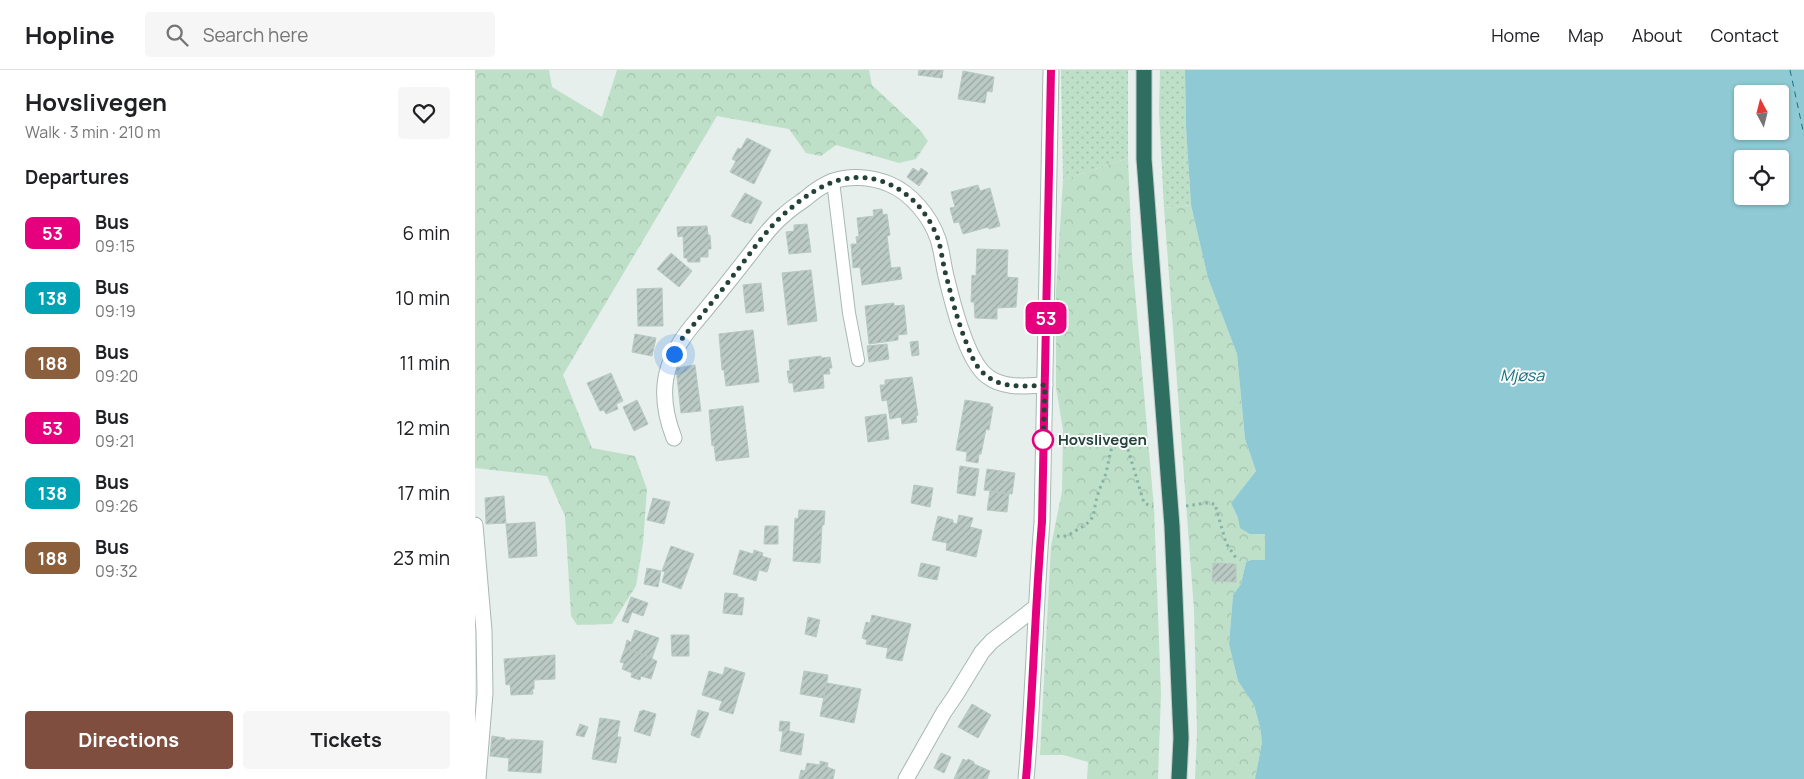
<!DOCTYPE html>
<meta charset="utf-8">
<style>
body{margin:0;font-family:Manrope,sans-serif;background:#f6f6f6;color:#202124;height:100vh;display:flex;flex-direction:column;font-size:19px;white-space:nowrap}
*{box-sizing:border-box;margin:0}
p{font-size:16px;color:#757577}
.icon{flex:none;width:28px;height:28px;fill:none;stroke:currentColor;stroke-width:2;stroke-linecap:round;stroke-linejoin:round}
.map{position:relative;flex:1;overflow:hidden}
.sheet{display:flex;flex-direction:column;background:#fff;width:475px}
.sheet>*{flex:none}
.badge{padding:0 10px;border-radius:8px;font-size:18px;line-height:32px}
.needle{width:32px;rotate:353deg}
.controls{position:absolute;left:1259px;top:15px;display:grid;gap:10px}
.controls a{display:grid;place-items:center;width:55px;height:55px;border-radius:5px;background:#fff;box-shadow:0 1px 4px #0004;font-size:25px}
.you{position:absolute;width:25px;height:25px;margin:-12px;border:4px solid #fff;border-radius:50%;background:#1a73e8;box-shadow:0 0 0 8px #1a73e833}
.map>.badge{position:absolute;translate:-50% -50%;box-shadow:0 0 0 2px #fff}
h2{padding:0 25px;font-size:19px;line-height:45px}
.round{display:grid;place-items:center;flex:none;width:52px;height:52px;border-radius:5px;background:#f6f6f6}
.summary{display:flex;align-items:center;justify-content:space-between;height:85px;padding:0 25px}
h1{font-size:24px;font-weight:700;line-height:38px}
.button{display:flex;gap:10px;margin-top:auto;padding:10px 25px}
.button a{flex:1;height:58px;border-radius:5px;background:#7f4e3f;color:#fff;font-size:20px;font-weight:700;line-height:58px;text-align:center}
.button a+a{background:#f6f6f6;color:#202124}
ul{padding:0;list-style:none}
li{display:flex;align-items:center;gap:15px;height:65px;padding:0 25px}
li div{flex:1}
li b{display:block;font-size:19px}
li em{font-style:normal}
li .badge{min-width:55px;font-weight:700;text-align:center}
header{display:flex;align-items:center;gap:30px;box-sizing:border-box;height:70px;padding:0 25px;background:#fff;border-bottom:1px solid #e0e0e0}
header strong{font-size:24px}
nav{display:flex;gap:28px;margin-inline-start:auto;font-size:18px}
.search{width:350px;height:45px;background:#f6f6f6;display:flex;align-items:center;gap:12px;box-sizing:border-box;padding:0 18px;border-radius:5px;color:#757577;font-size:19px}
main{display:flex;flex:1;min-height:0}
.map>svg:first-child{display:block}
.grass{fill:url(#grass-dots)}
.forest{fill:url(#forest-crowns)}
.water{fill:#8ec9d4;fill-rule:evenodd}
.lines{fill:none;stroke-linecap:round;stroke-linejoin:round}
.ferry{stroke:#1c6f80;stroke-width:1;stroke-dasharray:6 5;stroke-linecap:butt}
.building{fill:url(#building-hatch);stroke:#b8c9c2}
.lane-casing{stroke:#a8b8b2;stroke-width:14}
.street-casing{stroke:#a8b8b2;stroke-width:17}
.secondary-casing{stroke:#a4bbb3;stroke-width:17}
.highway-casing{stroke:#c2cac8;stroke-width:17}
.path{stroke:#86b3a5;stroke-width:3;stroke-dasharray:2.5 4;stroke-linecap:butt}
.lane{stroke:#fff;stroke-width:12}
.street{stroke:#fff;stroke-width:15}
.secondary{stroke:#fff;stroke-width:15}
.highway{stroke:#2f6f62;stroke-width:15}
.line-casing{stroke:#fff;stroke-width:11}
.line{stroke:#e6007e;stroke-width:8}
.walk{stroke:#24423a;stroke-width:5;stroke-dasharray:0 9}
.stop-dot{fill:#fff;stroke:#e6007e;stroke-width:2.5}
.labels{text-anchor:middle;stroke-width:4;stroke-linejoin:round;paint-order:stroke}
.stop-label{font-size:15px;font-weight:bold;fill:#24423a;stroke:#f7fbf9;text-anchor:start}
.water-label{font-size:16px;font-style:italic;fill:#1c6f80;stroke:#f7fbf9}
</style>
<header>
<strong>Hopline</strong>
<div class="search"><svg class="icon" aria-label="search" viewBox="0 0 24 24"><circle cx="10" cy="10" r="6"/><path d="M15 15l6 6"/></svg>Search here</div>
<nav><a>Home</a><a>Map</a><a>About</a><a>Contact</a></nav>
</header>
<main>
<section class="sheet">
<div class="summary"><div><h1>Hovslivegen</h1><p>Walk · 3 min · 210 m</p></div><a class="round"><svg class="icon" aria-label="heart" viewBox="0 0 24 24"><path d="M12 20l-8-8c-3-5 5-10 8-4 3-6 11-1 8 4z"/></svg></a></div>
<h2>Departures</h2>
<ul>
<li><span class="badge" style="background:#e6007e;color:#fff">53</span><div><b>Bus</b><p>09:15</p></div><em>6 min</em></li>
<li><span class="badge" style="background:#00a3b4;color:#fff">138</span><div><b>Bus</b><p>09:19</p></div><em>10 min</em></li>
<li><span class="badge" style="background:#8b5e3c;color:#fff">188</span><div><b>Bus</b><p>09:20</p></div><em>11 min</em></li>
<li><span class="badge" style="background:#e6007e;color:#fff">53</span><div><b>Bus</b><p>09:21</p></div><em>12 min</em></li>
<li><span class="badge" style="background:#00a3b4;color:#fff">138</span><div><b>Bus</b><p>09:26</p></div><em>17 min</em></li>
<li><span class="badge" style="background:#8b5e3c;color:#fff">188</span><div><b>Bus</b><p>09:32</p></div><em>23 min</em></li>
</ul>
<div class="button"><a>Directions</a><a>Tickets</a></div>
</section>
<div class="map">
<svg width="1329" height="709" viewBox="0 0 1329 709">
<defs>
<pattern id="grass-dots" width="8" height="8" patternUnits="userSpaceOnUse" patternTransform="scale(1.25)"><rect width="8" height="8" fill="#bfe0c8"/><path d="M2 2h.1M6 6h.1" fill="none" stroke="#a4c1ad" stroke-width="1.8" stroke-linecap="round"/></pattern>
<pattern id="forest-crowns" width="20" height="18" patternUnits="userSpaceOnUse" patternTransform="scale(1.25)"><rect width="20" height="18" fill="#bfe0c8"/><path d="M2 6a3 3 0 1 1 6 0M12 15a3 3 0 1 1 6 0" fill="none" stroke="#a4c1ad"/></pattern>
<pattern id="building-hatch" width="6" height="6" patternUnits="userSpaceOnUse" patternTransform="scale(1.25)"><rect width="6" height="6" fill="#bbcac4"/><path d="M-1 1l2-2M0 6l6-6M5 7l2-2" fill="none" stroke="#98a6a0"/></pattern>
</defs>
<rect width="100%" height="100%" fill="#e6efeb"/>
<path class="grass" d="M586 0H653V88L588 110Z
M685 0H710L711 57 716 135 689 138 684 42Z"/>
<path class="forest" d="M0 0H74L77 17 127 47 142 0H394L397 15 444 59 453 71 441 89 424 93 361 75 346 86 331 83 314 59 242 46 88 305 117 378 160 386 172 419 168 473 161 516 137 554 102 555 96 546 90 446 72 406 0 398Z
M653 88 657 186 679 438 686 624 683 709H612L613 692 588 685H565L576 476 587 422 588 360 581 317V221L588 110Z
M716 135 733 208 762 284 770 369 781 401 756 433 763 448 775 464H790V490H776L771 492 766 514 758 525 754 574 763 611 779 635 785 657 787 672 780 709H720L722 662 719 540 689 138Z"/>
<path class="water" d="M710 0H1329V709H780L787 672 785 657 779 635 763 611 754 574 758 525 766 514 771 492 776 490H790V464H775L765 458 763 448 756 433 781 401 770 369 762 284 733 208 716 135 711 57ZM1268 24H1305V61H1268ZM1268 89H1305V126H1268Z"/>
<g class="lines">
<path class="ferry" d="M1315 0 1329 65"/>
</g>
<path class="building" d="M444 0H468L467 8 443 5Z
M488 1 519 7 517 22 512 21 510 33 483 29Z
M272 68 296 80 279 114 255 102 261 91 257 89 263 78 266 79Z
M438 98 444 102 446 98 453 103 444 116 432 107Z
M503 115 505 121 515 118 525 156 514 159 513 157 488 164 484 152 479 153 475 138 480 137 476 122Z
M270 123 287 132 276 154 272 152 271 153 256 146Z
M407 139 408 145 412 144 415 165 412 166 416 198 425 197 427 209 387 215 385 197 378 198 376 174H382L381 167 384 166 382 148 399 146 398 140Z
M332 154 336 182 314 184 311 162 319 161V155Z
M232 156 233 165H235L236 179H233V187H225V192H213L212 188H209L208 166 203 167 202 157Z
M502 179 533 180 532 207 543 208 541 237 522 238V249L500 248 499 232H496L497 205 501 206Z
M196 183 217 201 204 217 182 199Z
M336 200 342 251 313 255 307 203Z
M286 213 289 241 271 243 268 215Z
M187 218 188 256H163L162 219Z
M419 233V236L429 235 432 264 423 265V270L394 274 390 236Z
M278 260 284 312 251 316 249 300H247L244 264Z
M160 264 181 268 177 286 157 282Z
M443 271 444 285 437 286 435 272Z
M412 274 414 289 394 292 392 276Z
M346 286V288L355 287 357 298H354L355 304H348L349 318 319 322 318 313H314L312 301H315L314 290Z
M220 295 226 341 206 343 201 298Z
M136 303 148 331 141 334 143 339 131 344 129 340 125 341 112 313Z
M437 307 443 345 441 346 442 352 427 354 426 347 415 349 412 330 407 331 405 315H410V310Z
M162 330 173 354 159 361 148 337Z
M490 330 515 334V336L518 337 514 360 511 359 506 384H504L503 393 491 391 492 382 481 380Z
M268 336 274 387 241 391 239 375 237 376 234 340Z
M411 344 414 369 393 372 390 347Z
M485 396 504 399 500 426 482 423Z
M512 399 540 403 537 424 509 420Z
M439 415 458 418 455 437 436 433Z
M515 421 534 424 532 442 512 440Z
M29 426 31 453 11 454 10 428Z
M178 428 195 432 189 454 172 450Z
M324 440 350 441 349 455H347L345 493 318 491 320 448 323 449Z
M484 445 498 448 495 457 507 460 501 487 471 480 472 473 457 470 463 446 478 450V453L482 454Z
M60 452 62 486 34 488 31 454Z
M290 456H303V474H289Z
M196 476 219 484 206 519 187 512 190 502 187 501Z
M265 480 278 484 279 480 288 483 287 486 296 489 292 502 284 500 281 511 258 504Z
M446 493 465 497 462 510 443 506Z
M738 493 761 494V512L737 511Z
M172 498 186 501 183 517 169 514Z
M250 523 263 524 262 527 269 528 267 545 248 543Z
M156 527 173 533 168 546 157 542 153 553 147 551Z
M397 545 436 554 427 591 411 588 413 578 391 574 392 570 387 568 391 552 395 553Z
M333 547 345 550 341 567 330 564Z
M160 560 184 568 177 588 150 578 152 570 156 572Z
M196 565H214V586H197Z
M150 578 177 588V589L182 591 176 609 166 606 165 610 156 607 157 603 147 599 149 593 145 592Z
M80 585V609L59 610V619H57L58 624 36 625 35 614 31 615 29 589Z
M250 597 270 603 258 644 244 640 247 631 227 625 234 601 248 605Z
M329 601 353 605 349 628 325 624Z
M352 613 386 619 379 653 345 646Z
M497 634 516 645 503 668 483 657Z
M168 640 181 644 175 666 159 661 165 641H167Z
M223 640 234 643 224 668 216 665Z
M125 648 145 651 142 667H146L141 693 117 689Z
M305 651 315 652 314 661 329 664 326 685 305 681 308 661H304Z
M105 654 113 657 109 667 101 665Z
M17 666 30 668V670H36V669L68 671 66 703 33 701 34 688 15 686Z
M466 683 476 687 469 703 459 698Z
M488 689 492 691 493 689 499 692V694L515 701 512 709H479Z
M345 691 353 693 352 697 360 700 358 709H324L326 700 330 701 332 693 345 695Z"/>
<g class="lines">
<g class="lane-casing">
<path id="lane" d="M358 111 374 243 383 290"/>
</g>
<g class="street-casing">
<path id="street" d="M199 368C182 324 188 292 217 256 236 234 254 211 272 188 283 174 294 157 309 145 315 139 323 134 330 129 338 122 348 115 358 111 376 105 397 107 414 114 436 123 455 146 463 169 467 181 468 194 471 206 477 231 491 290 512 306 528 319 551 316 570 315
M0 455 9 561 10 623 3 709
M431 709 469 642 480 626 507 582 517 571 561 537"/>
</g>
<g class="secondary-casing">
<path id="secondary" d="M551 709C559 623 560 537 567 452L576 0"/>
</g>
<g class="highway-casing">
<path id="highway" d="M669 0V89L697 456 706 668 704 709"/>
</g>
<path class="path" d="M711 436 731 433 740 434 751 473 761 488
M582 466C589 467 595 465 600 461 624 448 616 446 623 424 625 417 629 410 631 403 634 391 635 380 640 369L647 368 652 376 669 433 678 437"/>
<use href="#lane" class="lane"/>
<use href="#street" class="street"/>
<use href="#secondary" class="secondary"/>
<use href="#highway" class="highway"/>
</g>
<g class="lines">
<g class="line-casing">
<path id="line" d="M551 709C558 623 560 537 567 452L576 0"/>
</g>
<use href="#line" class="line"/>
<path class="walk" d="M199 284 205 271C225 247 245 223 264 198 278 180 291 160 308 145 335 121 365 100 403 110 431 118 453 141 463 169 467 182 468 196 472 209 477 229 482 248 489 267 495 281 499 297 512 306 528 319 551 316 570 315L568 374V370"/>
</g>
<circle class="stop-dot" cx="568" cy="370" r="10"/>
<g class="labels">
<g class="stop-label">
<text x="583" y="375">Hovslivegen</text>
</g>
<g class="water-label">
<text x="1047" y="311">Mjøsa</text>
</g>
</g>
</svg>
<div class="controls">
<a><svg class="needle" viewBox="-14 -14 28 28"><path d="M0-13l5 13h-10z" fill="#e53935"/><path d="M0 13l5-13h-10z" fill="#757577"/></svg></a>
<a><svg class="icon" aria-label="locate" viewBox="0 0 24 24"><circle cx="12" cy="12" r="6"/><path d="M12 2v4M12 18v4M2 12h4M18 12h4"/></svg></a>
</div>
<div class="you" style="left:199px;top:284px"></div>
<b class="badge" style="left:571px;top:248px;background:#e6007e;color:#fff">53</b>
</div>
</main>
